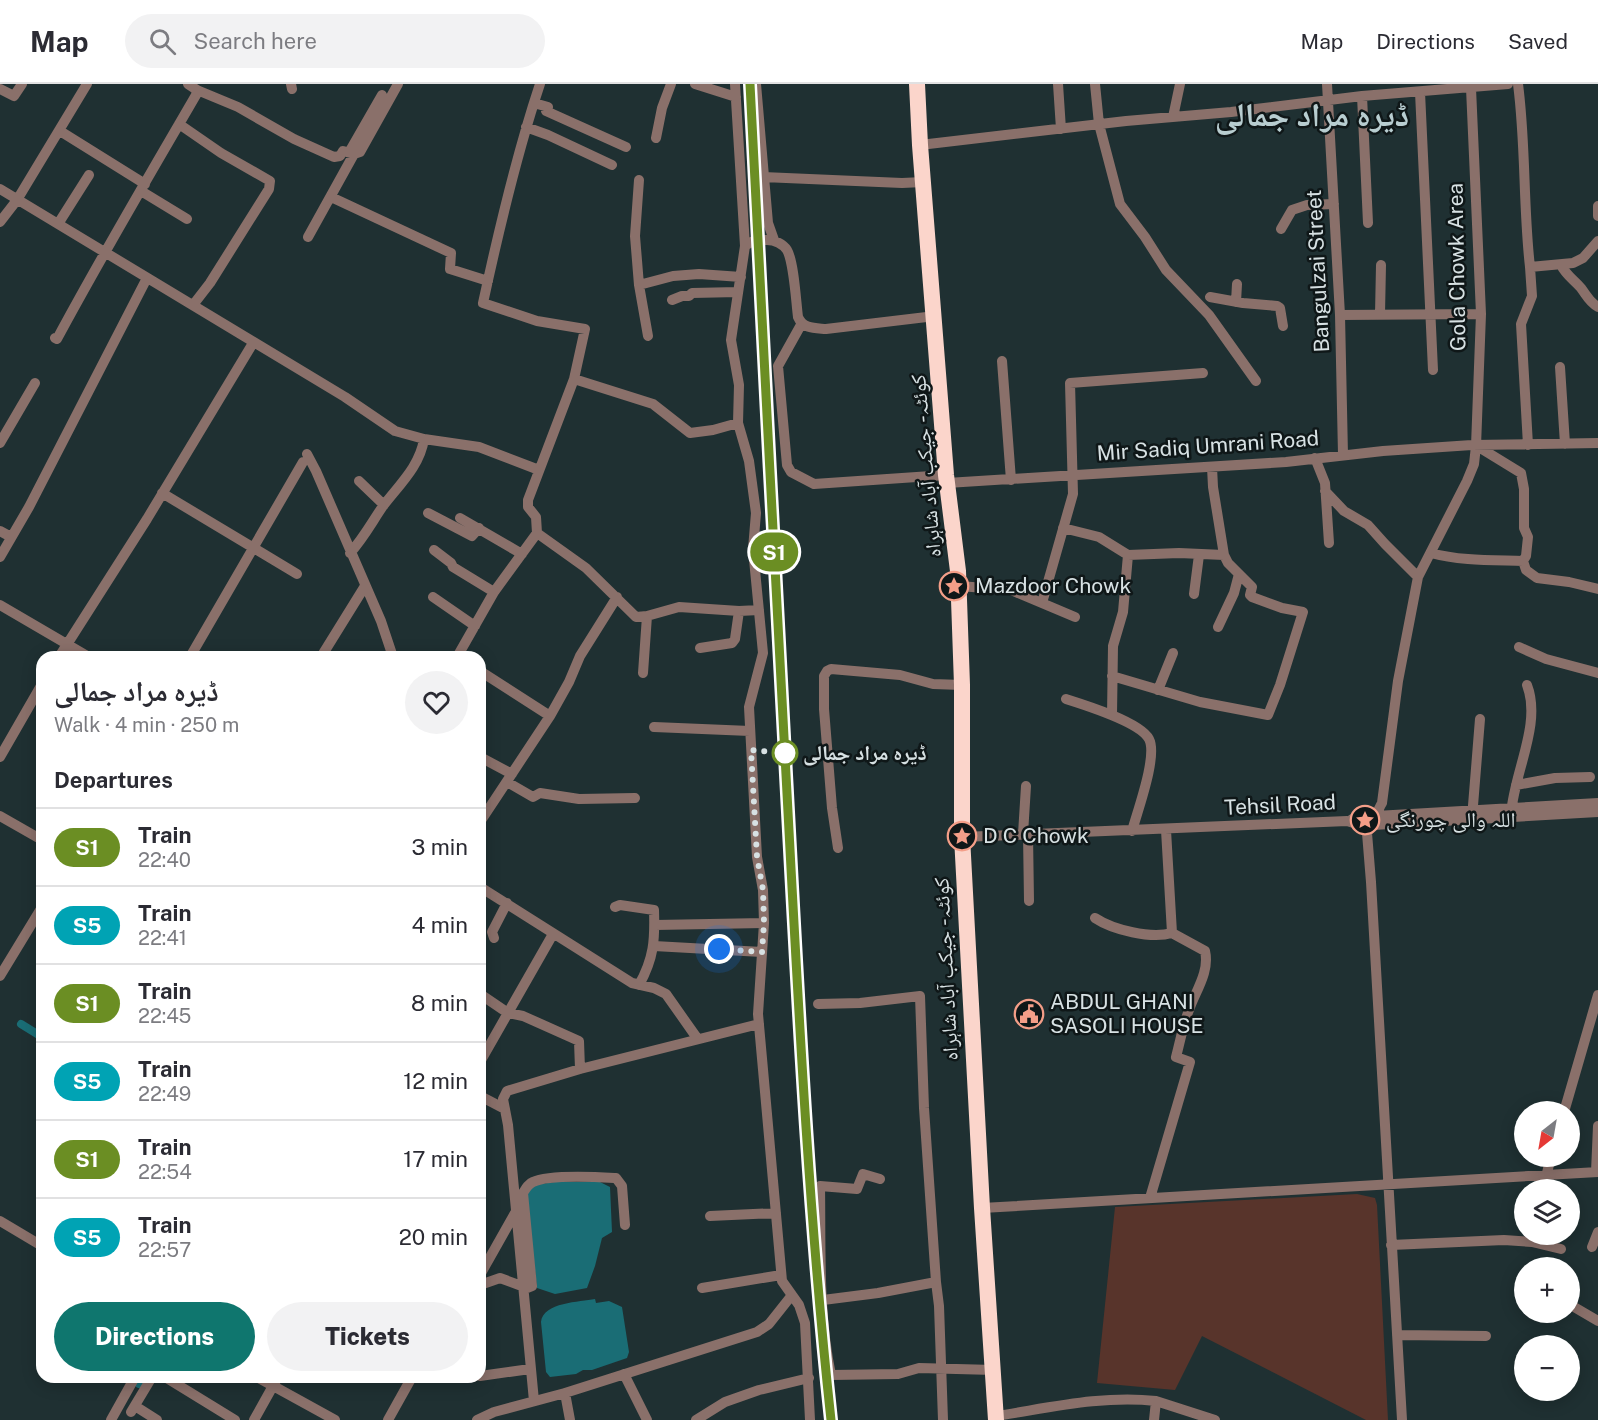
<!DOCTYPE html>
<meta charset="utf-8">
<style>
body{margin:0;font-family:"Public Sans","Noto Naskh Arabic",sans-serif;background:#f2f2f3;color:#2b2b33;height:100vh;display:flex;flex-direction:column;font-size:22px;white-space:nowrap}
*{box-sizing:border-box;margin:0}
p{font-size:20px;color:#7c7c81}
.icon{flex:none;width:33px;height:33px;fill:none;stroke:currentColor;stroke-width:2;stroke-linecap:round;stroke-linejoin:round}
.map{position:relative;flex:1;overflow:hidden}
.panel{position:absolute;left:36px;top:567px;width:450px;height:732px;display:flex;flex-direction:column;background:#fff;border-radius:18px;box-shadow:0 3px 15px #0003}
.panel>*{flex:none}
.badge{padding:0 12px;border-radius:20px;font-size:21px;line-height:39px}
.needle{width:39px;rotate:211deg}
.buttons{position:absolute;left:1514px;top:1017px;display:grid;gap:12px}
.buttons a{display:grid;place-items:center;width:66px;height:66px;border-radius:50%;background:#fff;box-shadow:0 3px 15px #0003;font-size:30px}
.you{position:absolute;width:30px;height:30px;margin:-15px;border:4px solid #fff;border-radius:50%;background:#1a73e8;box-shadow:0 0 0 9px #1a73e833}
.map>.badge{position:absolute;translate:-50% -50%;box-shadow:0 0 0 3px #fff}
h2{padding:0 18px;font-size:22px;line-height:54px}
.round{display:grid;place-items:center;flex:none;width:63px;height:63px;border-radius:32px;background:#f2f2f3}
.overview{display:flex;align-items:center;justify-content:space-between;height:102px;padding:0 18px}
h1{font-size:28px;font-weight:800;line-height:45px}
.button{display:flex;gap:12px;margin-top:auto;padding:12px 18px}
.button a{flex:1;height:69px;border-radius:36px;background:#0f766e;color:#fff;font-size:24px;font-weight:800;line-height:69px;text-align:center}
.button a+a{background:#f2f2f3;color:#2b2b33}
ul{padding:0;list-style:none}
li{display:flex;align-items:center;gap:18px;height:78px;padding:0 18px;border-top:2px solid #e1e1e2}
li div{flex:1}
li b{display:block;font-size:22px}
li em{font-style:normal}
li .badge{min-width:66px;font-weight:700;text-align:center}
header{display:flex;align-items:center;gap:36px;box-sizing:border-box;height:84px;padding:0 30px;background:#fff;border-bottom:2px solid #e1e1e2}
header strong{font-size:28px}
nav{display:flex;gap:33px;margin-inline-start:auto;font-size:21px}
.search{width:420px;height:54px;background:#f2f2f3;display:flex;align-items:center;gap:15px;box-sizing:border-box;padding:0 21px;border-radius:33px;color:#7c7c81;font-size:22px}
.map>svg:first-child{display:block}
.green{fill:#58342b}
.water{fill:#1a6d75}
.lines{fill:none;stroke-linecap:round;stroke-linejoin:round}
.canal{stroke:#1a6d75;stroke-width:8}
.minor{stroke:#8a706a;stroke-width:10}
.highway{stroke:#fbd5cb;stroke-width:16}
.rail{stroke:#9da9ab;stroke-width:2;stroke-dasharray:12 6;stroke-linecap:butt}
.line-casing{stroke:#fff;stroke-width:14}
.line{stroke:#6b8e23;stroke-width:9}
.walk{stroke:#d7e1e3;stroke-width:6;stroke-dasharray:0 10.8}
.stop-dot{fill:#fff;stroke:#6b8e23;stroke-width:3}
.labels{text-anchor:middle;stroke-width:5;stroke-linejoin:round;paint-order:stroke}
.street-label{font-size:21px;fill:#d7e1e3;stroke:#0f1718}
.poi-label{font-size:21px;fill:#d7e1e3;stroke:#0f1718;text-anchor:start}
.stop-label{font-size:21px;font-weight:bold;fill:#d7e1e3;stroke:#0f1718;text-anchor:start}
.town-label{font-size:33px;font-weight:bold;fill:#b8cdd0;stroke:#0f1718}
</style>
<header>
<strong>Map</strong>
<div class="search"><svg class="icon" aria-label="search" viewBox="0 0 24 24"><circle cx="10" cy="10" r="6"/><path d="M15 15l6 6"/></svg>Search here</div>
<nav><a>Map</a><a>Directions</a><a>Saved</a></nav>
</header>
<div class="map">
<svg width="1598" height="1336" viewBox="0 0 1598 1336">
<rect width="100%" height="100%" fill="#1f3032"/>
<path class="green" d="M1357 1110 1375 1114 1377 1121 1388 1336H1366L1202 1252 1175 1306 1097 1299 1115 1123Z"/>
<path class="water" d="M555 1098H600L610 1103 612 1148 602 1154 595 1182 587 1204 555 1210 537 1204 526 1108 534 1101Z
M595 1215 596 1219 609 1217 622 1223 629 1268 627 1274 592 1286H583L576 1290 550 1293 546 1288 541 1238C543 1218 580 1218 595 1215Z"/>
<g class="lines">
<path class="canal" d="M21 940 42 953
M139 1300 142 1293"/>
<path class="minor" d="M291 0 292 5
M540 0C516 72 499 145 483 219L537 237 585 245 574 295
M695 0 736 13
M735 0 745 162
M756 0 768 139 774 156
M1058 0 1061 45
M1095 0 1099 40 1120 120 1145 153 1166 186 1209 231 1256 297
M1327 0 1340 231 1343 371
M1518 0C1526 61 1523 122 1530 183L1573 179 1583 174 1598 157
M0 5 14 12 22 0
M197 6 238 23 294 55 334 73 340 72 343 67 354 70
M1420 8 1433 286
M1362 12 1368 139
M534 19 548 23 546 27 626 63
M1173 33 1180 0
M179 40 221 69 270 97 269 105 210 199 193 221
M526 43 548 51 612 81
M60 47 145 100
M656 54 662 24 671 0
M920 61 1126 37 1231 28 1362 12 1508 0
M352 70 351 65 382 11
M763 93 902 99 923 98
M639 96 635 152 639 201 648 252
M0 105 345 313 395 347 424 355 479 363 539 386
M141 107 187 135
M331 113 451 169 450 185 488 197
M1598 122V132
M0 138 17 116 87 0
M58 140 89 91
M1281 145 1292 126 1307 121 1334 120
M308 153 354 70 360 68 398 0
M1561 181C1566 191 1573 195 1581 204 1587 212 1589 218 1598 223
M639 201 673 192 699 190 741 193
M1210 213 1243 219 1277 222 1280 224 1283 242
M672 216 682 212H689L692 209 738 208
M1236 218 1237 200
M1380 230 1381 181
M1340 231 1481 230
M802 239 778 282 787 381 791 388 814 400 946 391
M55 254 57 255C101 173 149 92 196 11L197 6 188 0
M1002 277 1011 396
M1560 283 1565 360
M738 339 713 346 690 349 653 320 574 295 528 416V423L536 433 537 449 586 484 636 533 647 532 679 523 739 527 759 526
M0 359 35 299
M1528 361 1521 240 1532 212 1530 183
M307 370 316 387 381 537 393 573
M1315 374 1325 399 1329 459
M359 397 384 421
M947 399 1286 378 1383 367 1472 361 1598 359
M1325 407 1344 427 1368 441 1385 460 1418 493
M162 409 297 490
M428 429 472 452 479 444
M460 434 522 470
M1063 444 1099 453 1128 471 1179 469 1224 471
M0 447 11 453
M434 466 451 479 453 483 494 508
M350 469C363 455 372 438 383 422 399 401 420 382 424 355
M1431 469C1460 477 1493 476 1523 477L1526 472 1528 453 1524 444V405L1521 389 1477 362
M0 473 29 423 147 194
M1523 477 1526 486 1537 494 1569 498 1598 505
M959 502 1011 506 1075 533
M1194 510 1199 471
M433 513 475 542
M1042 519 1073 410 1070 299 1203 289
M0 521 89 573
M1218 543 1234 509 1239 490
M1519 563 1546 575 1598 589
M700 564 732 559 735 555 739 527
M59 573 147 435 253 259
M190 573 303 378
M321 573 365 502
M457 573 494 508 537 449
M480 587 550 632
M643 589 647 532
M1112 592 1200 618 1268 631 1280 601 1303 528 1282 524 1252 513 1250 511 1252 503 1228 479 1224 471 1213 403 1212 383
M1158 606 1173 569
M1066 615C1085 621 1140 638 1149 655 1158 672 1137 728 1132 747
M1112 631 1113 562 1123 528 1128 471
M654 643 750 647
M0 673 42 600
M480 673 512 690
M507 698 533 713 540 709 579 715 635 714
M1516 701 1555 694 1590 693
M1511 730C1514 688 1542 640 1527 601
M0 732 42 756
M1359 733 1360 741 1367 749 1371 798 1402 1336
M1472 734 1480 635
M1352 735 1359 733 1598 719
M480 738 550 632 569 598 580 572 617 513
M1367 749C1374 740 1376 729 1382 719L1398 597 1418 493 1467 397 1474 380 1476 362 1481 230 1471 4
M1023 750 1026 702
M1028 750 1029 817
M962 753 1347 737 1360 741H1373L1598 728
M838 764 832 724 824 625V592L827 587 831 585 900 591 933 600 962 601
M480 803 632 899 654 904 666 910 697 954
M615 823 620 821 654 826C655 856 654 874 639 901
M1095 834C1113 846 1151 855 1172 849
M655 841 764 839
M494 854 492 848 507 819
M654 862 762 868
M0 892 42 823
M480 910 508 929 523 932 579 957 580 985
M818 920 860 919 920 912 924 1024 936 1198 939 1222 943 1336
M480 978 553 850
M480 1012 505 1025
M1564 1028 1598 911
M1596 1088 1598 1042
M880 1095 863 1090 857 1105 820 1102C821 1165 818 1230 831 1291L898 1290 919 1284 994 1286
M1543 1106 1551 1072
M1150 1114 1190 978 1176 973C1180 958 1183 941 1189 926 1195 908 1210 888 1205 867L1172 849 1166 746
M982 1124 1598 1088
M710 1132 776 1129
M0 1137 42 1162
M1391 1161 1504 1156 1532 1158 1561 1165
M1592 1163 1598 1148
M480 1191 515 1129
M480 1201 500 1194 527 1204 532 1202 523 1109C526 1104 528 1100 533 1098 549 1090 598 1093 616 1094L622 1102 625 1141
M702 1204 781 1191
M823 1216 878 1209 936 1198
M1569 1220 1598 1237
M1397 1251 1486 1252
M624 1290 647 1336
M480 1292 530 1285
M165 1293 235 1336
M257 1293 335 1336
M463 1294 473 1293
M565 1309 570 1336
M534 1317 508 1041 503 1015 507 1007 580 985 759 940
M1156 1317 1215 1336
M135 1322 157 1336
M131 1328 152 1293
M996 1332C1049 1324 1102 1311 1156 1317L1154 1336
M111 1336 135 1293
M254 1336 278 1293
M388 1336 412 1293
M477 1336 494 1328 565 1309 757 1248 769 1240 792 1211
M696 1336 725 1318 759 1306 809 1294
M810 1336 805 1239 799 1221 782 1197 758 930 764 839 763 806 757 773 749 623 763 569 753 465 756 429 749 377 738 339 739 301 731 256 745 162C752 156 758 156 767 156 775 156 783 160 787 166 794 178 796 218 798 233 803 245 815 244 826 245L935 232"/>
<path class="highway" d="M917 0 920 61 946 391 958 487 962 601V753L982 1124 996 1336"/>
<path class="rail" d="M750 0C760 224 773 448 785 672 797 893 807 1115 831 1336"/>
</g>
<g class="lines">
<g class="line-casing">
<path id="line" d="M750 0C760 224 774 448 785 672 797 893 807 1115 831 1336"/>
</g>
<use href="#line" class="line"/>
<path class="walk" d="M719 865 762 868 764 839 763 806 757 773 751 666 785 669"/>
</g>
<defs>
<g id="sight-ring" transform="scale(1.5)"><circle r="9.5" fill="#0f1718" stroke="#f49e88" stroke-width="1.5"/><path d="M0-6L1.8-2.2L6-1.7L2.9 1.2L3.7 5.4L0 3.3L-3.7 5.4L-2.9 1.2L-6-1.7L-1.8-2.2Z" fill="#f49e88"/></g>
<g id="civic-ring" transform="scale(1.5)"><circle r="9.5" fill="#0f1718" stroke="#f49e88" stroke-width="1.5"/><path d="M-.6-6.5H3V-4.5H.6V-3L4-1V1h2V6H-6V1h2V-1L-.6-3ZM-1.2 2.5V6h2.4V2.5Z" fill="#f49e88"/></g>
</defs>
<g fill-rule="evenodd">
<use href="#sight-ring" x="954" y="502"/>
<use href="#sight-ring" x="1365" y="736"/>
<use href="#sight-ring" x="962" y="752"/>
<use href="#civic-ring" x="1029" y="930"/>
</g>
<circle class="stop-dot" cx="785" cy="669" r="12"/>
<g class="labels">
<g class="street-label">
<text transform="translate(1457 183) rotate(-91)" y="7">Gola Chowk Area</text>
<text transform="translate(1318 187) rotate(-93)" y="7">Bangulzai Street</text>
<text transform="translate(1208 362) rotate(-4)" y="7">Mir Sadiq Umrani Road</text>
<text transform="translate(926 382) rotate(-95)" y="7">کوئٹہ - جیکب آباد شاہراہ</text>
<text transform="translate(1280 721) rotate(-3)" y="7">Tehsil Road</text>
<text transform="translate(946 885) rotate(-93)" y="7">کوئٹہ - جیکب آباد شاہراہ</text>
</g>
<g class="poi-label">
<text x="975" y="509">Mazdoor Chowk</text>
<text x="1386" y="743">اللہ والی چورنگی</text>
<text x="983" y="759">D C Chowk</text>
<text x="1050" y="925">ABDUL GHANI<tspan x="1050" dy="24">SASOLI HOUSE</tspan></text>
</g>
<g class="stop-label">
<text x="803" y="676">ڈیرہ مراد جمالی</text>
</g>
<g class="town-label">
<text x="1312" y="42">ڈیرہ مراد جمالی</text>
</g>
</g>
</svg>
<div class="buttons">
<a><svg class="needle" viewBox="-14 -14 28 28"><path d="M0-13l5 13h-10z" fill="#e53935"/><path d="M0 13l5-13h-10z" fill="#7c7c81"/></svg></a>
<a><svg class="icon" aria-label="layers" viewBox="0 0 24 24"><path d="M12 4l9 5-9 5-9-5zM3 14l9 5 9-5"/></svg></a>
<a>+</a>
<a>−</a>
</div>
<div class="you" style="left:719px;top:865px"></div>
<b class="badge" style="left:774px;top:468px;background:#6b8e23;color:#fff">S1</b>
<section class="panel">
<div class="overview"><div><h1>ڈیرہ مراد جمالی</h1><p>Walk · 4 min · 250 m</p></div><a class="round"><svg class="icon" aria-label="heart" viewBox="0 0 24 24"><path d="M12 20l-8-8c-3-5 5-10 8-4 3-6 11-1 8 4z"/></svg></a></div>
<h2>Departures</h2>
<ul>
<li><span class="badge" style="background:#6b8e23;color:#fff">S1</span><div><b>Train</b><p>22:40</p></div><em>3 min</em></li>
<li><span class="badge" style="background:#00a3b4;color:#fff">S5</span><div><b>Train</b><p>22:41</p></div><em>4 min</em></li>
<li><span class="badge" style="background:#6b8e23;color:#fff">S1</span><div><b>Train</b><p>22:45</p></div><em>8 min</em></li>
<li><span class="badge" style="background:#00a3b4;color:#fff">S5</span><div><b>Train</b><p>22:49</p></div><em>12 min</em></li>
<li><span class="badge" style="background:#6b8e23;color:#fff">S1</span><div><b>Train</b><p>22:54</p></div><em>17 min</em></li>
<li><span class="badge" style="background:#00a3b4;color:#fff">S5</span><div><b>Train</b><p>22:57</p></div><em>20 min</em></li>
</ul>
<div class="button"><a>Directions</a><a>Tickets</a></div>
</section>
</div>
